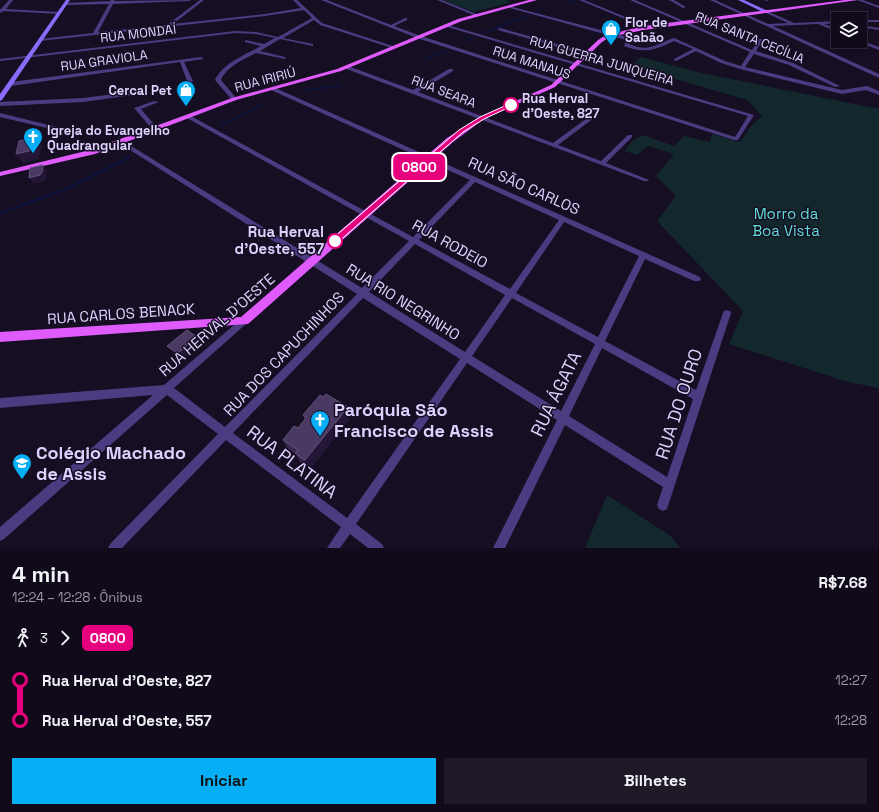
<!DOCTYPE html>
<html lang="pt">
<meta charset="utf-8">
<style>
body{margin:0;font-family:"Space Grotesk",sans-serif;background:#1e1827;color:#f1f3f6;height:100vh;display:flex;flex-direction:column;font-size:15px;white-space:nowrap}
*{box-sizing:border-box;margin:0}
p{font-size:13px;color:#9c9aa2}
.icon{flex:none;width:22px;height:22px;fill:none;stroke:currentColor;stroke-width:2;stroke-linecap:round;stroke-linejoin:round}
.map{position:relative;height:548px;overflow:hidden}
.drawer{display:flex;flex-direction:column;background:#100a1a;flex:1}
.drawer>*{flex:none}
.badge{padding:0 8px;border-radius:6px;font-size:14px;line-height:26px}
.tools{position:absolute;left:831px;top:12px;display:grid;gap:8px}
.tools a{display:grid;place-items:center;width:36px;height:36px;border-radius:0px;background:#100a1a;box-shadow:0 2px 6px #0003,0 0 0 1px #302b39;font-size:20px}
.map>.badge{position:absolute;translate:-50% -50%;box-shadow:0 0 0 2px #fff}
.legs{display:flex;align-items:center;gap:6px;height:44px;padding:0 12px;font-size:13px}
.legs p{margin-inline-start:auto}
.summary{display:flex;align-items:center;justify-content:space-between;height:68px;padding:0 12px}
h1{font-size:22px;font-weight:600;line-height:30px}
.action{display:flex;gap:8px;margin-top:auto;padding:8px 12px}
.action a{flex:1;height:46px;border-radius:0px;background:#06aef5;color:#111;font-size:16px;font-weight:600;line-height:46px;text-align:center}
.action a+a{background:#1e1827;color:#f1f3f6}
ul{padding:0 12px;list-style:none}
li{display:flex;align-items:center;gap:14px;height:40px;font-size:15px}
li i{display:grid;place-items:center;width:6px;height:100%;margin:0 5px;background:currentColor}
li i::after{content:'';width:10px;height:10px;margin:-5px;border:3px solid;border-radius:50%;background:#100a1a}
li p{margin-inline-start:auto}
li:first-child i{background:linear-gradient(#0000 50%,currentColor 0)}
li:last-child i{background:linear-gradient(currentColor 50%,#0000 0)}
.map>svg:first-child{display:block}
.green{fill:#12282d}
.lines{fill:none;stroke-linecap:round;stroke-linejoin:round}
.stream-far1{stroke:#0b133f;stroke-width:1.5}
.stream{stroke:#0b133f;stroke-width:2}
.street{fill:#4b3b81;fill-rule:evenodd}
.secondary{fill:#8b6bfb;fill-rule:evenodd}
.primary{fill:#df5bfb;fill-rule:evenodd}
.wall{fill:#382850}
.shaded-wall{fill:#231636}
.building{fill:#4a3a63;stroke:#61527b}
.line-1{fill:#e6007e;stroke:#fff}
.stop-1-dot{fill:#fff;stroke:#e6007e;stroke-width:2}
.labels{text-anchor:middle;stroke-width:3;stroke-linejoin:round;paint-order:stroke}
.far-poi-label{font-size:13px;font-weight:bold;fill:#dfd1fe;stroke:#160e23;text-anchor:start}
.far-street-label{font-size:13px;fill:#dfd1fe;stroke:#160e23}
.far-stop-label{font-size:13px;font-weight:bold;fill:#dfd1fe;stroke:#160e23;text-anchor:start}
.street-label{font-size:15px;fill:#dfd1fe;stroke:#160e23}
.park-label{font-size:15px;fill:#5fdcd6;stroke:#160e23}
.stop-label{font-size:15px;font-weight:bold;fill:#dfd1fe;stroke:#160e23;text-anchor:end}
.near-street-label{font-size:18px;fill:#dfd1fe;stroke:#160e23}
.near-poi-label{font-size:18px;font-weight:bold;fill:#dfd1fe;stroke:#160e23;text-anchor:start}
</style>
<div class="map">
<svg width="879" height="548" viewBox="0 0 879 548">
<rect width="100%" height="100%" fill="#160e23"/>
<path class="green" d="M443 0H506L512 2 474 12Z
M641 57 697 72 879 109V388L848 382 729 344 743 311 657 221 676 196 656 176 674 154 648 146 637 155 625 151 631 142 643 135 674 146 684 136 710 142 712 134 740 142 751 126 762 116 747 100 631 66Z
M607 495 671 536 680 548H585Z"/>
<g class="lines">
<path class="stream-far1" d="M569 3 575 0
M536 12 540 10
M483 33 530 15
M465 41 474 37
M426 60 446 50
M306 90 340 86
M220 126 261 105"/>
<path class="stream" d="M0 213 64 190 129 157"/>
<path class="street" d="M9 0H13L6 9 59 12 61 13 59 14 4 11 0 13V9H1Z
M111 0H115L114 1 191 0 189 1 113 4 98 32 167 25 200 0H204L173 24 265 14 301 8 293 0H297L322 23 396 47 392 48 320 25 314 20 283 38 313 44V46L280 39 260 51 285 57V59L256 53C243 60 227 66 221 80L237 99 234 101 232 100 215 80C223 63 245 55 261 46L245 42V40L264 44 275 38 256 34 235 33 0 61V59L235 31 256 32 278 37 312 18 304 10 265 16 40 41 38 40 40 39 93 33 109 4 65 5 63 4 65 3 110 1Z
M321 0H327L391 25 405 18H407V20L394 26 421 36 735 137 748 116 444 26 448 25 754 115 738 140H734L417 38Z
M437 0H442L479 15 476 16Z
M579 0H584L628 18 625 19Z
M630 0H635L752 50 759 39H763V40L756 51 793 63 840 86 835 87 789 65 754 54 745 67 842 90 867 86 879 91V95L866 90 842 94 740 69 721 63 696 51 676 61 674 60V59L693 49 674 41C655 50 645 54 624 46L626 40 506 7 509 6 631 38 629 44C649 53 656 44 674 38L725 61 741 66 750 52Z
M669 0H674L686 7 683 8Z
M710 0H715L768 24 788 23 766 13 767 11 794 23 838 21V23L824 24 838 29V32L818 24 773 26 879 74V78Z
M764 0H769L767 1Z
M857 0H863L879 6V8Z
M860 20H879V22H860Z
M860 25 879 28V30L860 27Z
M500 28 589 53V54L585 55 498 30V29Z
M860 40 879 47V50L858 42V41H860Z
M201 57 203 58V59L184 62 193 81 190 83 187 81 180 62 11 86 8 84 11 82Z
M344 66H348L413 90 449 69H453V71L418 92 553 143 590 116H594V118L558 145 601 161 628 135H632V137L606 163 649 180 648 181H644L344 68Z
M273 87 700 277 701 279 700 281H694L645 259 605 341 696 390 723 313 724 311 727 310 730 311 731 313 667 509 663 511 659 509 657 505 663 487 565 425 505 548H493L557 420 467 363 356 524 382 544 384 548H368L350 534 340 548H327L341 527 226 440 122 548H108L110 544 218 434 167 395 4 539 0 541V527L153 395 0 408V398L164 385 241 319 244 317 247 319 248 321 247 323 174 388 225 427 357 294 119 143V141H123L362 288 409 241 185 117V115H189L413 237 470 180 271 90 270 89ZM475 182 559 220 510 289 419 240ZM564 222 639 256 598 337 516 293ZM415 244 505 295 465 352 369 292ZM363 298 460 359 347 518 233 433ZM512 298 595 344 561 411 472 356ZM602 348 693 399 667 477 569 416Z
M131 92 133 93V95L83 102 0 106V102L83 98Z
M154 101 159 102 141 109 158 129 155 131 153 130 134 108Z
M0 113 61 128 62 129 59 131 0 117Z"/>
<path class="secondary" d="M66 0H70L2 100 0 101V94Z
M738 0H744L770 12 765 13Z"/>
<path class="primary" d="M529 0H537L462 21 341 71 236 100 95 154 0 176V172L90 150 232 98 337 69 458 19Z
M845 0H858L644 30 610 37 602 42 555 87 484 119 453 142 248 324 0 342V332L241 317 447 138 480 117 551 85 598 40 606 35 644 26Z"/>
</g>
<path class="wall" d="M197 337 201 343 182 359 172 351 167 346Z
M323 397 348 407 351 417 310 469 300 462 296 454 288 449 283 440 298 428 305 420 303 415Z"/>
<path class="shaded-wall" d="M36 137 42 146 39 159 23 163 16 154Z
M43 165 47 171V178L45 181 34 184 29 178Z
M197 337 201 343 182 359 178 353Z
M348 407 351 417 310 469 305 460Z"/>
<path class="building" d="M36 137 33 150 16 154 19 141Z
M43 165 42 172 40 175 29 178 30 168Z
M187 330 197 337 178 353 167 346Z
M326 394 348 407 305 460 295 453 298 450 283 440 294 426 298 428 306 418 303 415 320 395 323 397Z"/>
<path class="line-1" d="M509 104 514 105 484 119 463 132 337 243H332V239L459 130 480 117Z"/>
<defs>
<g id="shop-pin" transform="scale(1)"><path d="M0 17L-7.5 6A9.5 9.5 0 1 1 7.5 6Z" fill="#06aef5" stroke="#160e23"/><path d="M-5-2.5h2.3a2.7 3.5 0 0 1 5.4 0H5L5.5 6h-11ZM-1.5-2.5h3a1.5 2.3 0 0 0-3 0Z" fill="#fff"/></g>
<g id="church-pin" transform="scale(1)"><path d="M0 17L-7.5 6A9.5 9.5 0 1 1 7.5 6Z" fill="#06aef5" stroke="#160e23"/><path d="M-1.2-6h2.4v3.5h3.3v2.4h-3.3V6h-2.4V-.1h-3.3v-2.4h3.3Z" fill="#fff"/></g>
<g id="school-pin" transform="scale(1)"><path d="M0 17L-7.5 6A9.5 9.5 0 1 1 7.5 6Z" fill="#06aef5" stroke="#160e23"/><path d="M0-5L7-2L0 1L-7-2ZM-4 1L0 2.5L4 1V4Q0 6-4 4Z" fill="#fff"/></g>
</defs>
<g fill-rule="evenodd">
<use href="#shop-pin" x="611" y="29"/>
<use href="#shop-pin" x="186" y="90"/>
<use href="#church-pin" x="33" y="137"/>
<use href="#church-pin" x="320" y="420"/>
<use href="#school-pin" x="22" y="463"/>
</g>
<g class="stop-1-dot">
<circle cx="511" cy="105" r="7"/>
<circle cx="335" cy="241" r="7"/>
</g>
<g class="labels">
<g class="far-poi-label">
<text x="625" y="27">Flor de<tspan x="625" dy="15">Sabão</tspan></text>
<text x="172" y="95" text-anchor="end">Cercal Pet</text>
<text x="47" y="135">Igreja do Evangelho<tspan x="47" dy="15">Quadrangular</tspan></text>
</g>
<g class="far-street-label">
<text transform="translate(138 33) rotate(-7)" y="5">RUA MONDAÍ</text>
<text transform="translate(750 37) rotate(22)" y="5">RUA SANTA CECÍLIA</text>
<text transform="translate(104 60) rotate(-8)" y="5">RUA GRAVIOLA</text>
<text transform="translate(602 60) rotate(16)" y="5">RUA GUERRA JUNQUEIRA</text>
<text transform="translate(532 62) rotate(18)" y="5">RUA MANAUS</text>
<text transform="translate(265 79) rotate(-15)" y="5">RUA IRIRIÚ</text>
<text transform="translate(444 91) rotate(21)" y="5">RUA SEARA</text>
</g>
<g class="far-stop-label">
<text x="522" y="103">Rua Herval<tspan x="522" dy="15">d'Oeste, 827</tspan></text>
</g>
<g class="street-label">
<text transform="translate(524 186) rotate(24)" y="5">RUA SÃO CARLOS</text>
<text transform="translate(450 244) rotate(29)" y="5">RUA RODEIO</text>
<text transform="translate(403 302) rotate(32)" y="5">RUA RIO NEGRINHO</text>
<text transform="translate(121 314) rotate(-4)" y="5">RUA CARLOS BENACK</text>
<text transform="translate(217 325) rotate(-41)" y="5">RUA HERVAL D'OESTE</text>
<text transform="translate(284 354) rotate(-46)" y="5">RUA DOS CAPUCHINHOS</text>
</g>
<g class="park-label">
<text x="786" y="219">Morro da<tspan x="786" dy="17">Boa Vista</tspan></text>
</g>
<g class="stop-label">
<text x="324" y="237">Rua Herval<tspan x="324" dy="17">d'Oeste, 557</tspan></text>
</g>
<g class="near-street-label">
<text transform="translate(556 394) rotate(-64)" y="6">RUA ÁGATA</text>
<text transform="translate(679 404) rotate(-72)" y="6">RUA DO OURO</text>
<text transform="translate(292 462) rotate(37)" y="6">RUA PLATINA</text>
</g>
<g class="near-poi-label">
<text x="334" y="416">Paróquia São<tspan x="334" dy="21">Francisco de Assis</tspan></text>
<text x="36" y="459">Colégio Machado<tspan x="36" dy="21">de Assis</tspan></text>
</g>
</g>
</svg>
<div class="tools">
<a><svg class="icon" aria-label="layers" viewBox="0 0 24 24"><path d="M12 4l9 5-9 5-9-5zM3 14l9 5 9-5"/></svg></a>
</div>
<b class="badge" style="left:419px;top:167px;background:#e6007e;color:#fff">0800</b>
</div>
<section class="drawer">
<div class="summary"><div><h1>4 min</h1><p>12:24 – 12:28 · Ônibus</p></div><b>R$7.68</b></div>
<div class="legs"><svg class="icon" aria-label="walk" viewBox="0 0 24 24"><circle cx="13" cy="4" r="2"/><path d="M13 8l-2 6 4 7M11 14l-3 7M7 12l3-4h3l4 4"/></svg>3<svg class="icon" aria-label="forward" viewBox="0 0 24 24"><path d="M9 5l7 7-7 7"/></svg><b class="badge" style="background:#e6007e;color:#fff">0800</b></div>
<ul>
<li><i style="color:#e6007e"></i><b>Rua Herval d'Oeste, 827</b><p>12:27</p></li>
<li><i style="color:#e6007e"></i><b>Rua Herval d'Oeste, 557</b><p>12:28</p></li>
</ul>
<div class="action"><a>Iniciar</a><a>Bilhetes</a></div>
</section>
